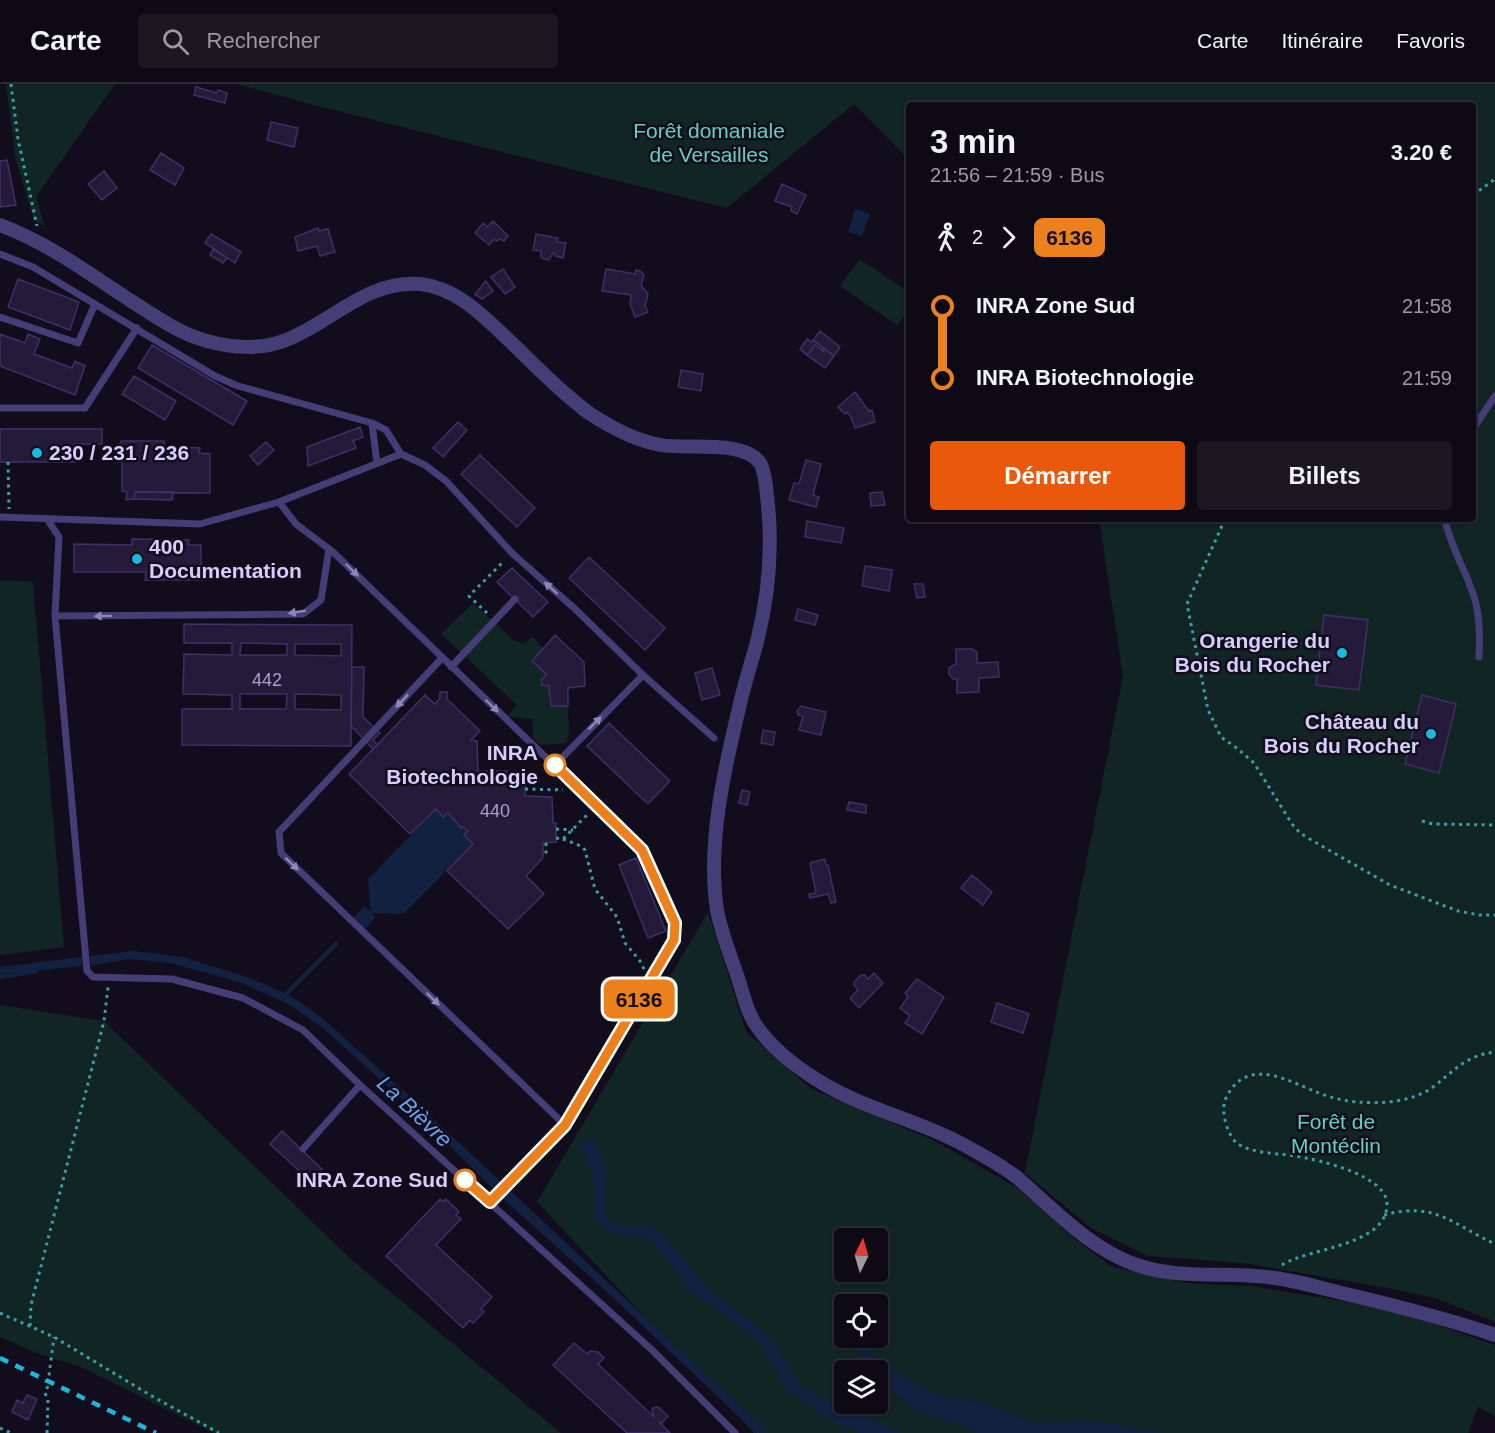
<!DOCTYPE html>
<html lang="fr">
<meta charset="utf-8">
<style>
body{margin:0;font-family:Arial,sans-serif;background:#1b1822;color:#f1f3f6;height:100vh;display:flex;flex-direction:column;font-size:22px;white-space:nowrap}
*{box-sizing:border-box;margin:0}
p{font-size:20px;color:#9a9aa0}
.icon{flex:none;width:33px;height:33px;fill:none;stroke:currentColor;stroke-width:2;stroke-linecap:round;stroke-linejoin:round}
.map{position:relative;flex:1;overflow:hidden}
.panel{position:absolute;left:906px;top:18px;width:570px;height:420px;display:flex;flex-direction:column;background:#0d0a15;border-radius:6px;box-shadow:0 2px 4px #0004,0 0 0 2px #2d2b34}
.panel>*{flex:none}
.badge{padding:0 12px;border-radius:9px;font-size:21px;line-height:39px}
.needle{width:39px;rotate:5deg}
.tools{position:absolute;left:834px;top:1144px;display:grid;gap:12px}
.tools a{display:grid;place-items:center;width:54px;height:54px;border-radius:6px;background:#0d0a15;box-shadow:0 2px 4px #0004,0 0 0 2px #2d2b34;font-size:30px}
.map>.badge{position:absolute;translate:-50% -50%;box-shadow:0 0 0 3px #fff}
.legs{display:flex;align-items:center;gap:9px;height:66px;padding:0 24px;font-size:20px}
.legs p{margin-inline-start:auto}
.summary{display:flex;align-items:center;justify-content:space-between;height:102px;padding:0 24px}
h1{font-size:33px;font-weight:600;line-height:45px}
.button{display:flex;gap:12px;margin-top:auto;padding:12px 24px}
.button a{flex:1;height:69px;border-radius:6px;background:#ea580c;color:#fff;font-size:24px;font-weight:600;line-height:69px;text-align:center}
.button a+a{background:#1b1822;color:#f1f3f6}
ul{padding:0 24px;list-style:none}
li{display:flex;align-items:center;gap:21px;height:72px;font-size:22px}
li i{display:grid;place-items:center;width:9px;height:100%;margin:0 8px;background:currentColor}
li i::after{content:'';width:15px;height:15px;margin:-8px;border:4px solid;border-radius:50%;background:#0d0a15}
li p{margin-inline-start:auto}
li:first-child i{background:linear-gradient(#0000 50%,currentColor 0)}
li:last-child i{background:linear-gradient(currentColor 50%,#0000 0)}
header{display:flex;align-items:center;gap:36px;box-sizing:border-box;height:84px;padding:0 30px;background:#0d0a15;border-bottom:2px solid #2d2b34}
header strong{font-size:28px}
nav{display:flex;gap:33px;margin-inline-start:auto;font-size:21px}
.search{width:420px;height:54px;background:#1b1822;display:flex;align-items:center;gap:15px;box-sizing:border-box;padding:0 21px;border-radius:6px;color:#9a9aa0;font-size:22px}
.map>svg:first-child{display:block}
.green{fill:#112525;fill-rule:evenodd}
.water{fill:#122140}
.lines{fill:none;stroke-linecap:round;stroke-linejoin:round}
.stream{stroke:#122140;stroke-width:4.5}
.building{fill:#241b3b;stroke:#3e3065;stroke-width:1.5;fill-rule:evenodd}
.path{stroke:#39a1a3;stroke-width:3;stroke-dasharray:3 4.5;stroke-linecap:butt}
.service{stroke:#443d76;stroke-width:7}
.minor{stroke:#443d76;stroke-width:14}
.rail{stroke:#17badd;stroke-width:4.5;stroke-dasharray:9 8;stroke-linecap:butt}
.oneway{fill:#8d86b8}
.line-1-casing{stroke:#fff;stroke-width:14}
.line-1{stroke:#ec801c;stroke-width:9}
.poi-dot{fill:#17badd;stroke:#110d1c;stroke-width:2}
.stop-1-dot{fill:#fff;stroke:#ec801c;stroke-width:3}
.labels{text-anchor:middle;stroke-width:5;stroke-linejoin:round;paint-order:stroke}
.number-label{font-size:18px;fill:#aaa1ca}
.park-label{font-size:21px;fill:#62d1be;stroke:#110d1c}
.poi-label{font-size:21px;font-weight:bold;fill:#d6cefa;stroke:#110d1c;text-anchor:start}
.stop-label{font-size:21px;font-weight:bold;fill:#d6cefa;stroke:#110d1c;text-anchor:end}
.water-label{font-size:22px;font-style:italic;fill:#66a6ef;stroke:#110d1c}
</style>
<header>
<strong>Carte</strong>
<div class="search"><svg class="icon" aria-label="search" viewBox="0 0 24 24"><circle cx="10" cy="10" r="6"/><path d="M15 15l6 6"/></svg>Rechercher</div>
<nav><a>Carte</a><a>Itinéraire</a><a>Favoris</a></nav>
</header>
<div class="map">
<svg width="1495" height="1349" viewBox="0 0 1495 1349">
<rect width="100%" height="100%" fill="#110d1c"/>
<path class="green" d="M6 0H115L36 113 45 142 34 137 15 72Z
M237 0H1495V1238L1435 1214 1393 1205 1243 1179 1148 1172 1091 1144 1025 1089 1123 592 1099 435H1473V21H909V76L854 20 727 124 310 20Z
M860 175 909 208V226L897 241 840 202Z
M6 496 33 498 64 863 0 871V497Z
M473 519 514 556 523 560 533 553 543 564 532 577 547 591 541 596 542 601 549 602 551 622H568L569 652 566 659 541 661 533 654 532 635 510 633 508 631 517 621 441 550Z
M708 828 746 948 812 1005 933 1056 1019 1105 1076 1156 1111 1182 1185 1199 1252 1202 1395 1226 1495 1261V1332L1478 1323 1468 1349H754L537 1118ZM844 1155H878V1188H844ZM844 1221H878V1254H844ZM844 1287H878V1320H844Z
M0 921 104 937 353 1177 561 1349H214L81 1283 39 1270 0 1253Z"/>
<path class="water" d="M855 125 870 130 862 152 848 148Z
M436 725 443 733 448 729 461 744 463 743 468 747 465 751 473 760 403 830 372 829 375 834 365 845 354 833 365 822 371 828 368 795Z
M134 867 183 873 250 894 289 911 320 932 407 1010 769 1349H756L607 1208 500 1112 415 1027 324 945 290 921 242 899 170 879 128 875 91 882 90 872Z
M82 873V882L0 890V883Z
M591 1054 603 1072 606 1094V1132L612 1139 620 1141H651L663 1150 708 1205 771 1253 800 1300 816 1311 903 1349H864L832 1337 788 1308 765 1267 751 1251 687 1203 650 1154C630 1150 606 1154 594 1135 598 1106 591 1085 579 1059Z
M852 1254H864L871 1267 884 1280 931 1308 952 1314 983 1319 1035 1339 1090 1337 1135 1343 1164 1349H976C966 1339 950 1339 937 1335 912 1327 895 1310 878 1291V1287H874C866 1278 855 1266 852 1254Z"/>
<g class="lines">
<path class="stream" d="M0 893 36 887
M283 913 336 860"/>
</g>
<path class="building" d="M196 3 217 9 218 6 227 9 225 19 194 11Z
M271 38 298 44 294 63 267 56Z
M161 69 184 84 175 101 150 86Z
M7 76 16 121 0 123V77Z
M104 87 117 104 102 116 88 100Z
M782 100 806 111 797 130 791 127 792 123 775 117Z
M493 137 508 152 504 157 500 155 497 157 494 155 489 161 475 149 483 139 487 143Z
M318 144 319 147 328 145 335 168 320 172 317 162 298 167 295 153Z
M211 150 241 168 235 179 205 159Z
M536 150 558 154 557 158 566 159 563 174 555 172V169H553L549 176 544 175 541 173V167L533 166Z
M213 165 227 174 223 179 210 171Z
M503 185 515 203 505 210 491 193Z
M606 185 635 190 636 186 640 187 644 191 641 201 648 210 645 222 648 228 635 233 630 220 631 211 602 207Z
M18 195 79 218 70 246 8 223Z
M486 197 493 207 482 215 475 210Z
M820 247 840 263 834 272 813 256Z
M0 250 25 259 28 250 40 255 34 270 72 284 75 277 85 282 75 311 0 282Z
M807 255 812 258 813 256 824 264 823 267 815 261 807 271 800 265Z
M152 261 247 317 233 341 138 284Z
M815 261 823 267 824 264 834 272 825 284 807 271Z
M681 286 703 290 701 307 678 303Z
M134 292 176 317 165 336 122 310Z
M855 308 869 327 872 326 875 338 855 344 851 333 847 328 845 330 838 323Z
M458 338 467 346 443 373 433 364Z
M360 343 363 353 353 357 356 364 308 382 307 363Z
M0 345H102V360H74L75 378H0Z
M121 357H164V369H179V363L200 364 199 369 210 370V409L135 408 134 415 126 416 127 408 122 407V368L119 364Z
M266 358 274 366 258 381 250 372Z
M480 371 535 424 517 443 461 390Z
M806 376 821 380 813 411 819 413 816 423 789 416 794 399 799 400Z
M135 408H173L172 416 134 415Z
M882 408 885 421 871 422 870 409Z
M807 437 844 444 841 459 805 453Z
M132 455 189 456 188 461H201V496H145L146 488H74V460L132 461Z
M589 473 665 544 645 566 569 494Z
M865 482 892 486 889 507 862 502Z
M512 484 548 518 533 533 497 498Z
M914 500H923L925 513 917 514Z
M798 525 818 531 815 541 795 536Z
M1324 531 1368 536 1359 606 1316 601Z
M184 540 352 541 351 662 182 661V625H232V611L183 610 184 570 232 571V559H184ZM241 559 287 560V571H240ZM295 560H341V572L295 571ZM240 610H287L286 625H240ZM295 610 341 611V626L295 625Z
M555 551 584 578 585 602 568 604V622H551L549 602 542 601 541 596 547 591 532 577Z
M956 565H972L977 568V579L998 578 999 593 979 594V608L957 609V595H953L949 590V584L956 580Z
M352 583H364L363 633 380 649 373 656 377 661 373 665 351 642Z
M712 584 720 611 702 616 695 589Z
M440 608H447V615L480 647 471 656 477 657 478 687H507L508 702 525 701V712L552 713 553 739H556V758L543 759V774L526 792 544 810 508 845 447 787 473 760 464 751 468 747 463 743 461 744 448 729 443 733 436 725 410 750 349 690 425 611 435 620 440 614Z
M1422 611 1456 620 1439 689 1405 680Z
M801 622 826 628 821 651 799 646 803 632 798 631 797 627Z
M609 639 670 697 648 720 587 662Z
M763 646 775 648 773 661 761 659Z
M742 706 750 708 747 721 739 719Z
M849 718 866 721V729L847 726Z
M636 774 666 847 648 854 619 781Z
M825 775 826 781H828L836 818 831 819 828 810 810 814 809 810 816 809 810 779Z
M972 791 992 808 983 821 961 804Z
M874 889 883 899 859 924 850 914 858 906 854 901V898L861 891H865L868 895Z
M917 895 944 913 922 950 905 939 910 932 900 924 908 913 905 909Z
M997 919 1029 930 1023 949 991 938Z
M282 1047 322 1085 310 1097 270 1060Z
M440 1115 443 1118 446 1115 459 1128 456 1131 461 1135 436 1161 492 1213 481 1225 484 1228 473 1239 470 1236 463 1244 386 1172Z
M574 1259 587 1270 590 1267 598 1268 604 1274 598 1280 654 1333 652 1326 653 1324 658 1323 668 1332 662 1339 659 1338 670 1349H627L553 1281Z
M27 1311 37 1315 28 1336 12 1328 17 1316 23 1319Z"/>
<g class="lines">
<path class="path" d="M11 0 18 55 37 142
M1473 111 1495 95
M8 378 9 425
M1225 435 1187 520 1208 626 1221 653 1238 665 1254 679 1292 740 1300 749 1313 757 1390 801 1458 827 1479 831H1495
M487 529 469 512 504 477
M525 705 563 706
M1422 737 1433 740 1495 741
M556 745 573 746
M556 754 563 755 589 729
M563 755 581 762 585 766 595 805 617 833 625 859 640 877 645 887
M546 759V770
M1384 1131C1435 1117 1452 1140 1495 1160
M1282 1181C1308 1164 1386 1162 1387 1121 1388 1091 1318 1076 1296 1072 1278 1069 1254 1070 1238 1060 1231 1055 1227 1044 1225 1036 1223 1027 1223 1018 1228 1010 1249 974 1287 996 1314 1007 1328 1013 1343 1017 1358 1018 1381 1020 1413 1018 1433 1003 1454 987 1466 971 1495 968
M0 1229 54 1253 150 1311 219 1349
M30 1242 31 1221 104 937 108 903
M0 1344 11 1349
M47 1349 48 1316 45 1309 48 1302 46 1298 49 1291 54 1253"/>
<path class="service" d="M0 170 33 183 215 292 238 302 372 339 386 346 401 370
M0 233 78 259 95 220
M0 324H85L137 244
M372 339 377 379
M1473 345 1495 312
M279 418 296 440 333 468 642 766 675 839 674 857 565 1041 505 1103
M0 433 200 440 279 418 401 370 425 381 446 397 512 469 574 524 643 591 555 681
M47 435 59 453 55 532 87 887 93 893 172 895 243 914 303 946 360 1001 652 1266 735 1349
M1445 435C1450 464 1470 493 1476 520 1480 537 1480 555 1479 573
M55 532 303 530 321 516 329 465
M442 574 279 748 281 769 565 1041
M451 583 515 515
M643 591 714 654
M303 1065 360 1001"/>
<path class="minor" d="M0 141C46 158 87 188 128 215 154 231 177 249 207 257 232 264 262 266 286 256 331 239 366 196 420 200 459 204 486 235 513 260 535 282 564 311 589 329 610 343 637 357 661 361 687 366 743 355 760 379 765 387 766 402 767 412 773 460 769 510 757 558 751 580 744 601 739 624 724 687 707 761 717 826 721 848 730 870 737 891 743 908 747 930 758 944 770 961 790 978 808 990 858 1025 920 1035 973 1066 989 1075 1006 1084 1020 1096 1055 1127 1094 1168 1140 1182 1184 1196 1230 1187 1275 1194 1297 1197 1320 1204 1342 1209 1393 1221 1445 1234 1495 1251
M497 1111 505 1103"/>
<path class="rail" d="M0 1274 156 1349"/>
</g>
<defs><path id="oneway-solid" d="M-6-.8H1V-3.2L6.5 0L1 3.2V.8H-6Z" transform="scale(1.5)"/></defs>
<g class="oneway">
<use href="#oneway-solid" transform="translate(352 486) rotate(44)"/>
<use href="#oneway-solid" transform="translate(551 504) rotate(-138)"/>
<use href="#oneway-solid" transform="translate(297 528) rotate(171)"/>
<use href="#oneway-solid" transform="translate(103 532) rotate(179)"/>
<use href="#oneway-solid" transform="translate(402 617) rotate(133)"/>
<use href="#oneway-solid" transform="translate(492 622) rotate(44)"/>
<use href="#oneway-solid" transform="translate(595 639) rotate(-45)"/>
<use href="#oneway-solid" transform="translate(292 780) rotate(44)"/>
<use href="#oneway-solid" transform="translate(433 915) rotate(44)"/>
</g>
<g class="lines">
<g class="line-1-casing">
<path id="line-1" d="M465 1096 490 1118 565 1041 674 856 675 839 642 766 555 681"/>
</g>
<use href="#line-1" class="line-1"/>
</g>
<g class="poi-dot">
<circle cx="37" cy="369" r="6"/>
<circle cx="137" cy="475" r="6"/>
<circle cx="1342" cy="569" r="6"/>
<circle cx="1431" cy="650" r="6"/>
</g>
<g class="stop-1-dot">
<circle cx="555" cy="681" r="10"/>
<circle cx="465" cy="1096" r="10"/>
</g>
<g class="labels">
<g class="number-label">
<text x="267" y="602">442</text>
<text x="495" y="733">440</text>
</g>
<g class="park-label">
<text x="709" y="54">Forêt domaniale<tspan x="709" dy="24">de Versailles</tspan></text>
<text x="1336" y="1045">Forêt de<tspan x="1336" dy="24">Montéclin</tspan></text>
</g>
<g class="poi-label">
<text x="49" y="376">230 / 231 / 236</text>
<text x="149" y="470">400<tspan x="149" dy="24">Documentation</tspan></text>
<text x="1330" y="564" text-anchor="end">Orangerie du<tspan x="1330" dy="24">Bois du Rocher</tspan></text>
<text x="1419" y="645" text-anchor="end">Château du<tspan x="1419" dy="24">Bois du Rocher</tspan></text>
</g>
<g class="stop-label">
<text x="538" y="676">INRA<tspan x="538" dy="24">Biotechnologie</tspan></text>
<text x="448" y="1103">INRA Zone Sud</text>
</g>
<g class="water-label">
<text transform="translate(415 1027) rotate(43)" y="8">La Bièvre</text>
</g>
</g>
</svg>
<div class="tools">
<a><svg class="needle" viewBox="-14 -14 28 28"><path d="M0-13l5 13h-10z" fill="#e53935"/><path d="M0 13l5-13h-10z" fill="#9a9aa0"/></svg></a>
<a><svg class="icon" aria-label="locate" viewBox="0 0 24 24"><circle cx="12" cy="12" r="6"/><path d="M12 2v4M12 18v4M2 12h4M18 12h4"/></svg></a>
<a><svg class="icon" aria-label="layers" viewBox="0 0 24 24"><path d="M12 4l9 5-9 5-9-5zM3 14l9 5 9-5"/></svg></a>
</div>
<b class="badge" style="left:639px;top:915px;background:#ec801c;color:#111">6136</b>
<section class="panel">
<div class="summary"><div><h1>3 min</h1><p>21:56 – 21:59 · Bus</p></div><b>3.20 €</b></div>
<div class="legs"><svg class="icon" aria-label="walk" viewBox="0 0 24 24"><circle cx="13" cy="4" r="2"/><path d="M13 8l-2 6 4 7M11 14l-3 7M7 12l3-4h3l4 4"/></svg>2<svg class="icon" aria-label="forward" viewBox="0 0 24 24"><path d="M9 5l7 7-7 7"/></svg><b class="badge" style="background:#ec801c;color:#111">6136</b></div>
<ul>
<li><i style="color:#ec801c"></i><b>INRA Zone Sud</b><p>21:58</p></li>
<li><i style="color:#ec801c"></i><b>INRA Biotechnologie</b><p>21:59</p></li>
</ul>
<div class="button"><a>Démarrer</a><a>Billets</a></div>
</section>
</div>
